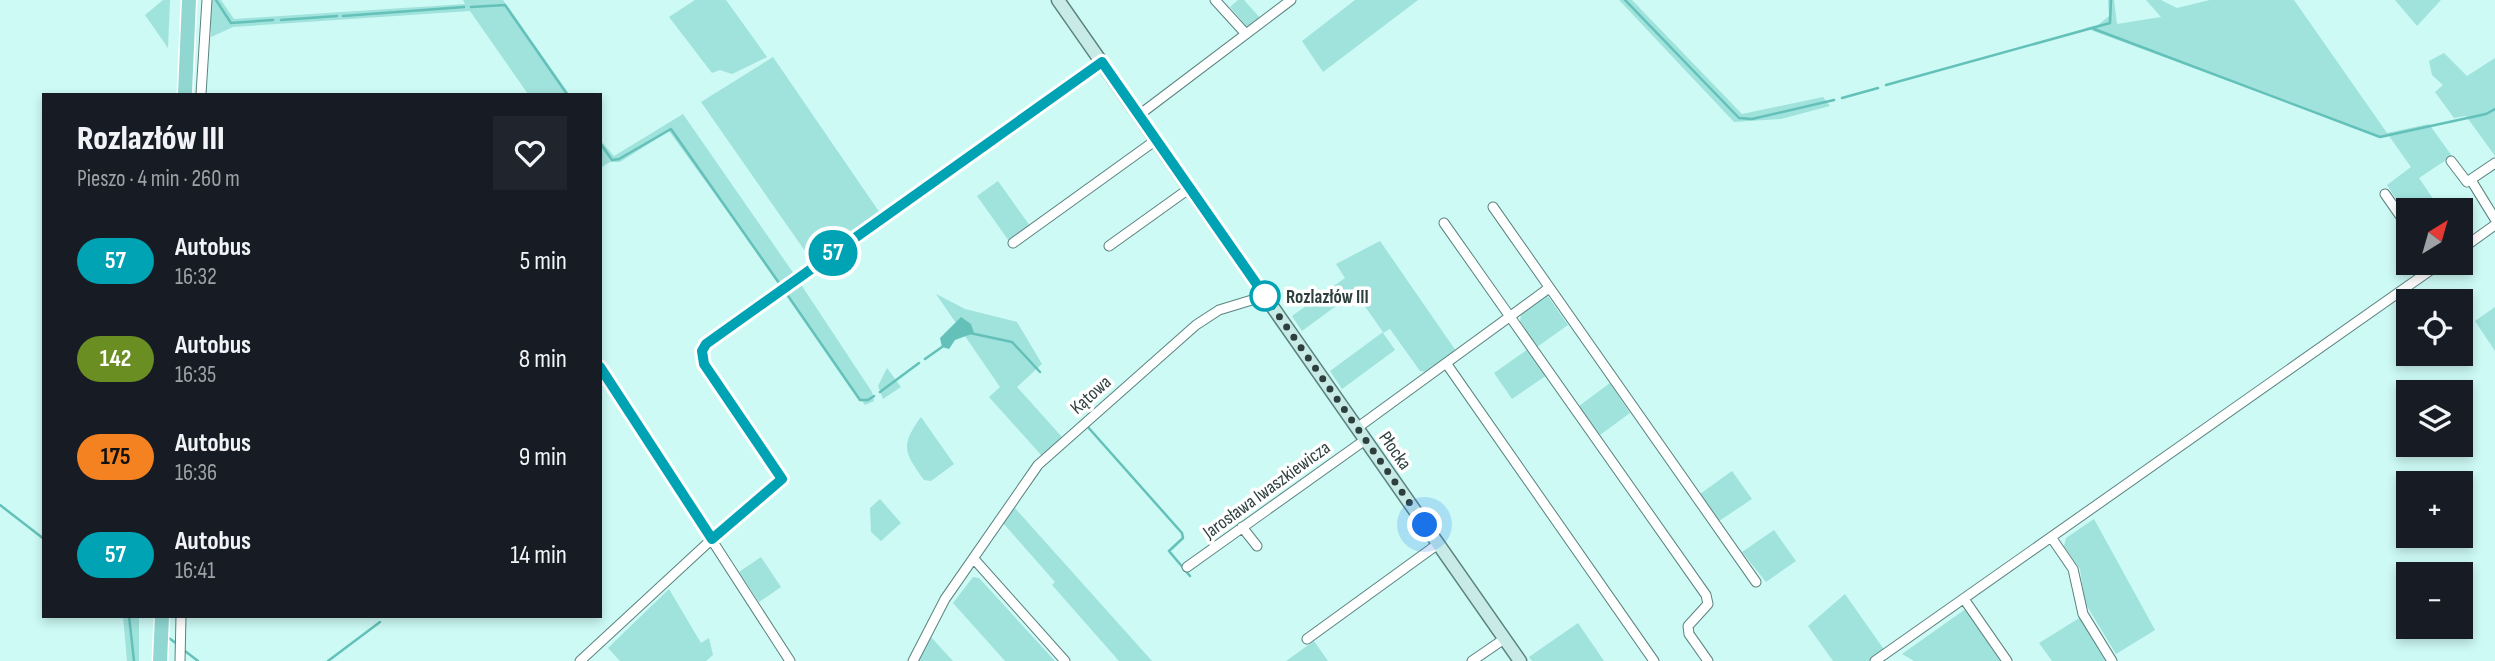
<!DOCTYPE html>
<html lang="pl">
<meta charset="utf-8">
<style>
body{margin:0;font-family:"Sofia Sans Condensed",sans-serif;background:#20242c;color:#f1f3f6;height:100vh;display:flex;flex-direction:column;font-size:26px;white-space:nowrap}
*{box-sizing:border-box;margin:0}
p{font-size:23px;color:#9ea1a6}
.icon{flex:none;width:38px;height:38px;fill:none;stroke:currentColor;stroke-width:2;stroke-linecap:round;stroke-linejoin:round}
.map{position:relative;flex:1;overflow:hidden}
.sheet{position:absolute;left:42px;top:93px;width:560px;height:525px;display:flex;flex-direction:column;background:#171b24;border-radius:0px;box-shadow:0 4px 10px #0003}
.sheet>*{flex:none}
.badge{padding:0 14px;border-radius:23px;font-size:24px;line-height:46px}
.needle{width:46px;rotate:37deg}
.buttons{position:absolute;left:2396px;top:198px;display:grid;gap:14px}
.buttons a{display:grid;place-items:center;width:77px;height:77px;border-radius:0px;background:#171b24;box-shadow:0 4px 10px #0003;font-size:35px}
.you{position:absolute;width:35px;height:35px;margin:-18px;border:5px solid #fff;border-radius:50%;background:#1a73e8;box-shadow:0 0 0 10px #1a73e833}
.map>.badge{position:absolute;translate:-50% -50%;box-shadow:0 0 0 4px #fff}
.round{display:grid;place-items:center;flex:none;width:74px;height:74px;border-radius:0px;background:#20242c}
.head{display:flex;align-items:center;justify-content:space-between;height:119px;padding:0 35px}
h1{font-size:33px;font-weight:800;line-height:52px}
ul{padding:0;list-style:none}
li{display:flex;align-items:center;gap:21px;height:98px;padding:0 35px}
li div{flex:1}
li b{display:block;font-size:26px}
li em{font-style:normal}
li .badge{min-width:77px;font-weight:700;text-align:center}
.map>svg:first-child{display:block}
.green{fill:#a0e2dc}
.water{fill:#63c1b9}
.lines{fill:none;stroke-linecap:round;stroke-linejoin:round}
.stream{stroke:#63c1b9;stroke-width:2.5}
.street-casing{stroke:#5a837f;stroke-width:11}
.secondary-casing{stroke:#5a837f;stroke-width:15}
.primary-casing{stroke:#fff;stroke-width:17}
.street{stroke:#fff;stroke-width:9}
.secondary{stroke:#c8ebe8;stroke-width:12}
.primary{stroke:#90d7d2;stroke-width:14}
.line-casing{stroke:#fff;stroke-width:16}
.line{stroke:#00a3b4;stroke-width:10}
.walk{stroke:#2e403e;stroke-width:7;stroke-dasharray:0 12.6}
.stop-dot{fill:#fff;stroke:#00a3b4;stroke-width:3.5}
.labels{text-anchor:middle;stroke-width:7;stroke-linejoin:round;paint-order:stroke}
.stop-label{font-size:19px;font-weight:bold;fill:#2e403e;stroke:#fff;text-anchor:start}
.street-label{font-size:19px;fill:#2e403e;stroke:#fff}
</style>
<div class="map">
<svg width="2495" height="661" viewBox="0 0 2495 661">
<rect width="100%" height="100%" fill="#cdfaf5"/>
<path class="green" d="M163 0H170L168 48 145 15Z
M211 0H221L234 19 465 4 463 0H503L569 94H528L470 11 233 27 211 37Z
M695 0H726L767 57 732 74 720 70 712 73 669 17Z
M1238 0H1244L1262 20 1249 29 1230 7Z
M1355 0H1418L1323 72 1302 41Z
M1619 0H1632L1742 114 1823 97 1830 106 1781 119 1734 122Z
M2108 0H2114L2117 24 2161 17 2146 0H2161L2177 8 2210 0H2294L2387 133 2429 124 2452 156 2419 178 2436 203 2426 210H2408V218L2387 185 2411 167 2389 136 2381 137 2085 28 2098 25 2109 16Z
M2395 0H2441L2417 26Z
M2444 53 2467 76 2495 58V156L2466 116 2454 118 2435 92 2443 85 2432 75 2429 61Z
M773 57 880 213 812 261 701 102Z
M683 114 794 274 780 284 669 131 620 162H610L600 168V140L614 156Z
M998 181 1030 226 1009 241 977 196Z
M1380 241 1456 351 1427 372 1420 371 1390 329 1383 333 1395 350 1342 389 1330 371 1383 332 1355 292 1302 331 1292 316 1345 278 1336 264Z
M800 283 872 392 874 401 865 405 786 293Z
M936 294 965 309 1017 322 1042 364 1017 387 1062 437 1042 456 989 397 1000 387Z
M1547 295 1568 325 1537 347 1520 323 1521 314Z
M2495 307V351L2475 321Z
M1528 349 1547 375 1512 399 1494 373Z
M887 368 901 387 883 399 878 386Z
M1610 383 1630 413 1600 435 1579 406Z
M921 417 954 464 931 481 924 480C904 452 900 446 921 417Z
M1732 471 1752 499 1719 521 1700 494Z
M880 499 901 523 881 541 871 532 870 508Z
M1014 507 1152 661H1119L1052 585 1055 582 1003 523Z
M2094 519 2155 630 2116 654 2085 603 2080 569 2064 546 2066 538Z
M1774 530 1796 561 1766 582 1742 552Z
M761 557 781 587 759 602 739 572Z
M973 577 979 578 1055 661H1005L953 603Z
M669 589 701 643 709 638 713 655 706 661H620L608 648Z
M1845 594 1885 651 1871 661H1833L1808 626Z
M1967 608 2003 661H1914L1902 654Z
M123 616H139V661H127Z
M2081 617 2107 661H2052L2039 643Z
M1578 623 1604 661H1532L1529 657Z
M929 635 953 661H914Z
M1314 641 1328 661H1286Z"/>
<path class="water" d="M961 317 971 324 974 333 955 340 949 349 942 347 940 338Z"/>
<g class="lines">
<path class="stream" d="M216 0 231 23 273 20
M1625 0 1739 118 1752 119 1834 100
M471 7 505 5 567 94
M343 16 464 7
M281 20 337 16
M2094 29 2380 137 2486 114 2495 109
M1886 85 2110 23 2111 0
M1842 98 1878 88
M600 143 612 160 619 159 671 129 779 283
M786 293 860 400H868L874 396
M970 333 1012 342 1040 372
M925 359 942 347
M880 392 919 363
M1087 426 1182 533 1183 538 1169 551 1190 576
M0 505 44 539
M129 616 134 661
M142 616 143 617
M169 638 177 644
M185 651 198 661
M328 661 380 622"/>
<g class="street-casing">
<path id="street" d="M1215 0 1246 34
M201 94 207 0
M1139 115 1291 0
M2451 161 2467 182 2495 163
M2471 180 2495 219
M2385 194 2408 227
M1493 207 1756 582
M1444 223 1706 595 1708 604 1688 626 1689 634 1708 661
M1013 243 1156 140
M1109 246 1190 188
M2460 250 2495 225
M1446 363 1654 661
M600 367 790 661
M1357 428 1549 288
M1242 527 1257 546
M2051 537 2073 569 2083 614 2112 661
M974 559 1065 661
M1187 567 1365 440
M1964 599 2007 661
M1307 639 1438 544
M180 661 181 616
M580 661 712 539 782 479 704 364 702 351 706 344 1102 62
M913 661 945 599 1038 465 1196 325 1219 310 1265 296
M1472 661 1504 639
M1875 661 2442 262"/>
</g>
<g class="secondary-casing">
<path id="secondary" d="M1058 0 1520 661"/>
</g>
<g class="primary-casing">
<path id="primary" d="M185 94 189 0
M160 661 162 616"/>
</g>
<use href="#street" class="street"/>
<use href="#secondary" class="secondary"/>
<use href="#primary" class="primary"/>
</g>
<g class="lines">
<g class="line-casing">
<path id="line" d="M600 367 712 539 782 479 704 364 702 351 706 344 1102 62 1265 296"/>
</g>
<use href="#line" class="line"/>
<path class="walk" d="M1265 296 1425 525"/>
</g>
<circle class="stop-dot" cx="1265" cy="296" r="14"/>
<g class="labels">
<g class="stop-label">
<text x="1286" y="303">Rozlazłów III</text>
</g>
<g class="street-label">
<text transform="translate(1090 394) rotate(-42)" y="7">Kątowa</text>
<text transform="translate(1396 450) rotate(55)" y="7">Płocka</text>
<text transform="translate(1266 489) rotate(-36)" y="7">Jarosława Iwaszkiewicza</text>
</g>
</g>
</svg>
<div class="buttons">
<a><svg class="needle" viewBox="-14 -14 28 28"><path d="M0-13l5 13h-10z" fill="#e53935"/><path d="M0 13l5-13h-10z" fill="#9ea1a6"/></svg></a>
<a><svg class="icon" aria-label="locate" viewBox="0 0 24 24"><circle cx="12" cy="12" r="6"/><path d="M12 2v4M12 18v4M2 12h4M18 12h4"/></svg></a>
<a><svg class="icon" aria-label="layers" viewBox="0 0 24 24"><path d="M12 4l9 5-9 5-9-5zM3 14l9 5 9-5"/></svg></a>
<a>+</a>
<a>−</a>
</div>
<div class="you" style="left:1425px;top:525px"></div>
<b class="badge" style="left:833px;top:253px;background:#00a3b4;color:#fff">57</b>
<section class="sheet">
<div class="head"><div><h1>Rozlazłów III</h1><p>Pieszo · 4 min · 260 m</p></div><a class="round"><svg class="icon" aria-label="heart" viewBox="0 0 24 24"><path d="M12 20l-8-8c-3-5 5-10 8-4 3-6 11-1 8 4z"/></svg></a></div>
<ul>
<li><span class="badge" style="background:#00a3b4;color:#fff">57</span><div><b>Autobus</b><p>16:32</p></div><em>5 min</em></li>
<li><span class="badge" style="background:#6b8e23;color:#fff">142</span><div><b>Autobus</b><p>16:35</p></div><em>8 min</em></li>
<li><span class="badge" style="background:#f58220;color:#111">175</span><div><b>Autobus</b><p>16:36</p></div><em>9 min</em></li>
<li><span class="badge" style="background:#00a3b4;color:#fff">57</span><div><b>Autobus</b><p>16:41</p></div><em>14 min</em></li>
</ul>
</section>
</div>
